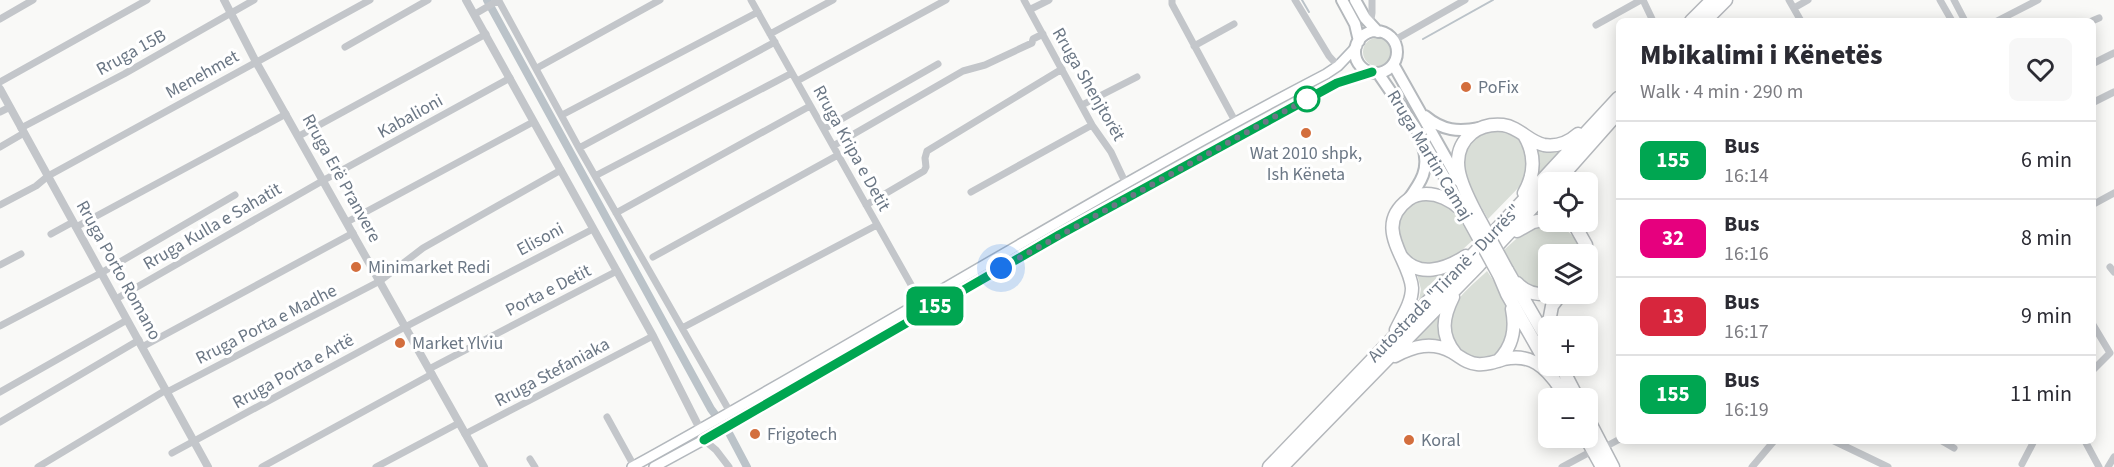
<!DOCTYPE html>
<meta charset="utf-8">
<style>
body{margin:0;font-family:"Source Sans 3",sans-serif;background:#f7f7f7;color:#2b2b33;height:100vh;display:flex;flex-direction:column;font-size:22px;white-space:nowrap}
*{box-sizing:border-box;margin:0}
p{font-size:20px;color:#7c7c81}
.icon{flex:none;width:33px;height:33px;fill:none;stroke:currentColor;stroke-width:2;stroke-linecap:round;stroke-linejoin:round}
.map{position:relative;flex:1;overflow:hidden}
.side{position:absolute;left:1616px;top:18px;width:480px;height:426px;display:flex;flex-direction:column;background:#fff;border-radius:9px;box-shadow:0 3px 15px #0003}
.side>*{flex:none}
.badge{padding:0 12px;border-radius:9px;font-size:21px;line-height:39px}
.fabs{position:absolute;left:1538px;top:172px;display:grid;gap:12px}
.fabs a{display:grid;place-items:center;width:60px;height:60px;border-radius:9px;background:#fff;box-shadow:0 3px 15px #0003;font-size:30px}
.you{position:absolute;width:30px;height:30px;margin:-15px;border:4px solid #fff;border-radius:50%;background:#1a73e8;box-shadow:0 0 0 9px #1a73e833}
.map>.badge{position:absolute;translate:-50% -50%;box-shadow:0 0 0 3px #fff}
.round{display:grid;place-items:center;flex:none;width:63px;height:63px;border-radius:9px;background:#f7f7f7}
.headline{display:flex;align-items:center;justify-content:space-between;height:102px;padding:0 24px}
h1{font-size:28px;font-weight:800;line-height:45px}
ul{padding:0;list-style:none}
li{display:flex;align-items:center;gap:18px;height:78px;padding:0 24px;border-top:2px solid #e1e1e2}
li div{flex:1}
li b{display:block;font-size:22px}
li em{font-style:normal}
li .badge{min-width:66px;font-weight:700;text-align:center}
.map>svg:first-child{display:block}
.green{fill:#d9ded7}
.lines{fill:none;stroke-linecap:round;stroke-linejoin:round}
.stream{stroke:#bbc3c9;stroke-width:2}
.canal{stroke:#bbc3c9;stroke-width:8}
.secondary-casing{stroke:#b3b8bd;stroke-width:12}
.primary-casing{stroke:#b4b8bc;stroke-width:14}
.trunk-casing{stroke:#b4b7bb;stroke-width:15}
.minor{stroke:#c3c6ca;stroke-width:7}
.tertiary{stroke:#c3c6ca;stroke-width:8}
.secondary{stroke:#fff;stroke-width:9}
.primary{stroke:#fff;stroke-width:10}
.trunk{stroke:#fff;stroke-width:12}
.trunk-bridge-casing{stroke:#b4b7bb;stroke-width:15;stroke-linecap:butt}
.trunk-bridge{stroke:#fff;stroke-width:12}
.line-casing{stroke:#fff;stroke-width:14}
.line{stroke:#00a651;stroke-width:9}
.walk{stroke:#6b7785;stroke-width:6;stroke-dasharray:0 10.8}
.poi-dot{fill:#d36e3d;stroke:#fff;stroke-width:2}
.stop-dot{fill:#fff;stroke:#00a651;stroke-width:3}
.labels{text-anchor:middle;stroke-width:6;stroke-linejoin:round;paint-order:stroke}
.street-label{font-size:18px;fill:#6b7785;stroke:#fff}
.poi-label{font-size:18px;fill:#6b7785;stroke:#fff;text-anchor:start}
</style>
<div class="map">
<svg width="2114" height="467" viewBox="0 0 2114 467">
<rect width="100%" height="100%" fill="#f9f9f7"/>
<path class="green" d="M1363 52a14 14 0 1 1 28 0a14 14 0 1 1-28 0Z
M1501 129 1518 137 1530 160 1524 182 1488 219 1466 180 1462 162 1467 144 1482 132Z
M1533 144 1567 145 1534 179Z
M1429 199 1448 204 1461 218 1473 240 1450 261 1426 267 1404 255C1402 247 1396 235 1397 226 1398 211 1415 201 1429 199Z
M1552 224C1568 228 1578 238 1581 255H1548V291C1519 285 1518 275 1504 250L1527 229Z
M1416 271 1443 273 1450 271 1418 306 1421 289Z
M1487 271 1512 308 1513 338C1508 343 1502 350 1496 354 1476 367 1445 345 1448 322 1451 300 1473 285 1487 271Z
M1441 309 1439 319 1444 343 1427 339 1409 343Z"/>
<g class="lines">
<path class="stream" d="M1302 0 1309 12
M1423 39 1493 0"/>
<path class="canal" d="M487 0 711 409 729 433 747 467"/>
<g class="secondary-casing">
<path id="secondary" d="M632 467C865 339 1090 197 1326 74L1338 66 1357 46
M654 467 731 425 1059 235 1337 83 1372 72"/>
</g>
<g class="primary-casing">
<path id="primary" d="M1342 0 1355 24 1359 41
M1355 0 1365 18 1378 32
M1355 52a21 21 0 1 1 42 0a21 21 0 1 1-42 0Z
M1393 64 1459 181
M1378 73 1415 127 1464 210
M1425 116C1443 131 1458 132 1480 128
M1408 200C1421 182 1430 169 1423 147"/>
</g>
<g class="trunk-casing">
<path id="trunk" d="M1691 21 1712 0
M1705 21 1726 0
M1556 183 1618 113
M1524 193C1535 174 1536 155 1524 135
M1476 213C1463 188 1445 155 1472 133 1481 126 1492 124 1503 125 1519 127 1529 142 1544 145 1557 147 1569 142 1578 134
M1573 222 1586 245 1587 264
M1517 231 1533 222 1548 219
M1401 256C1418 279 1446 269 1466 256
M1507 270 1548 341
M1499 275 1507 294 1548 366
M1517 283C1525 292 1536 295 1548 294
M1453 297C1443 317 1440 334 1455 353
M1548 327 1552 306 1561 294
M1396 330C1402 317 1412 303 1412 288 1410 259 1371 227 1409 199 1419 192 1433 193 1444 198 1455 203 1466 212 1470 222
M1395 356C1414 346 1432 341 1452 352 1461 357 1466 363 1477 364 1486 365 1495 362 1504 359 1531 353 1546 367 1560 388
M1498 361C1513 346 1516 329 1512 309
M1561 366 1578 399
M1587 417 1613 467
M1586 438 1602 467
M1269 467 1483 244 1618 98
M1282 467 1479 265 1548 191"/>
</g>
<path class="minor" d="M751 0 923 306
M1024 0 1092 125 1111 152 1126 184
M1172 0V4L1235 121
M1295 0 1329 56 1338 66
M1643 0 1653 21
M1789 0 1801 21
M1940 0 1952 21
M1954 0 1965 21
M499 1 579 148 730 412
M1029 8 1031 9 1049 0
M1794 8 1808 0
M475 14 499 0
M0 19 33 0
M1997 21 2038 0
M2092 21 2099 18
M1370 24 1372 13V0
M1596 25 1641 0
M770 34 833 0
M1393 41 1465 0
M1194 46 1234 24
M345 47 428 0
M2092 64 2114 53
M537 68 660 0
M797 81 946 0
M0 82 147 0
M2092 103 2114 92
M1082 105 1137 77
M0 112 10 107
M562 115 758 12
M21 128 124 74 254 0
M824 129 938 64
M299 136 486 34
M833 146 963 71 985 65 1032 43 1033 39 1043 34
M0 147 24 133
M579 148 775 42
M595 176 792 73
M971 192 1092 125
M0 205 36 186 48 176 370 0
M866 205 924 171 926 167 925 158 927 151 1062 69
M2092 205 2114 193
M616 213 810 106
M347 222 533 122
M76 227 286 114
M51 234 73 222
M653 257 838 155
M0 265 21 254
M2110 267 2114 272
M116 299 324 180 510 78
M2092 323 2110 353 2092 371
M0 326 101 273 235 195
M682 328 877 225
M142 347 353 233
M429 369 617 271
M0 392 127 320
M167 392 380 281 423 248 561 170
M607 417 634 466
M0 422 139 340
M465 434 653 336
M704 440 716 450 729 467
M1834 441 1888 467
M1942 441 1954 448
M2085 441 2099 467
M1603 448 1618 440
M172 453 405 327 593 229
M530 459 535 467
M2022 464 2034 441
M38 467 166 390
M262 467 432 374
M376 467 459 423
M1562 467 1592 451
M1752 467 1774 441
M2108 467 2114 457"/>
<path class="tertiary" d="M224 0 256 62 484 467
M466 0 653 336 700 429
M0 89 208 467"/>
<use href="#secondary" class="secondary"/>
<use href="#primary" class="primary"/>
<use href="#trunk" class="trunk"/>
<g class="trunk-bridge-casing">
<path id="trunk-bridge" d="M1476 213 1507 270
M1470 222 1499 275"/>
</g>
<use href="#trunk-bridge" class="trunk-bridge"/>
</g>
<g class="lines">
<g class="line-casing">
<path id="line" d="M704 440 1059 235 1337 83 1372 72"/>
</g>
<use href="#line" class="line"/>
<path class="walk" d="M1001 268 1307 99"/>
</g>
<g class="poi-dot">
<circle cx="1466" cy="87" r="6"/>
<circle cx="1306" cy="133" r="6"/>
<circle cx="356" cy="267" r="6"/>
<circle cx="400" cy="343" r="6"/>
<circle cx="755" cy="434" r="6"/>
<circle cx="1409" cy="440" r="6"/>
</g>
<circle class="stop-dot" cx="1307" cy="99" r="12"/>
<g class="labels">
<g class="street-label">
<text transform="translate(131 52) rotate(-29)" y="6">Rruga 15B</text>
<text transform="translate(202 74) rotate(-29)" y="6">Menehmet</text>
<text transform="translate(1089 84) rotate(60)" y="6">Rruga Shenjtorët</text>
<text transform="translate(410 116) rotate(-29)" y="6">Kabalioni</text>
<text transform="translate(852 148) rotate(61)" y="6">Rruga Kripa e Detit</text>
<text transform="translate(1430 155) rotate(59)" y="6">Rruga Martin Camaj</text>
<text transform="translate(342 178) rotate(61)" y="6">Rruga Erë Pranvere</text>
<text transform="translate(212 226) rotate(-30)" y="6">Rruga Kulla e Sahatit</text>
<text transform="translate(540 239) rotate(-28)" y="6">Elisoni</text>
<text transform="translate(119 270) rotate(61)" y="6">Rruga Porto Romano</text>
<text transform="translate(1444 283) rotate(-46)" y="6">Autostrada "Tiranë - Durrës"</text>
<text transform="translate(548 290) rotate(-27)" y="6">Porta e Detit</text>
<text transform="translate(266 324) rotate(-27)" y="6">Rruga Porta e Madhe</text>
<text transform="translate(293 371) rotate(-29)" y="6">Rruga Porta e Artë</text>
<text transform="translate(552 372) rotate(-28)" y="6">Rruga Stefaniaka</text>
</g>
<g class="poi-label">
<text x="1478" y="93">PoFix</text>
<text x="1306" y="159" text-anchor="middle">Wat 2010 shpk,<tspan x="1306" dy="21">Ish Këneta</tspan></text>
<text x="368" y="273">Minimarket Redi</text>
<text x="412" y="349">Market Ylviu</text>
<text x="767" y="440">Frigotech</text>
<text x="1421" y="446">Koral</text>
</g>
</g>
</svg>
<div class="fabs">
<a><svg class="icon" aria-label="locate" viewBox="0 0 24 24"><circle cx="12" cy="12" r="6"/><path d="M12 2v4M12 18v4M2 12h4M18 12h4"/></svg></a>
<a><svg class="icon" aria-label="layers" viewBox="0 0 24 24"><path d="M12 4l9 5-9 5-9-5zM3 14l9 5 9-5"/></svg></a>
<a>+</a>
<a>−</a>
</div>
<div class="you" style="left:1001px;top:268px"></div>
<b class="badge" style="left:935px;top:306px;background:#00a651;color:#fff">155</b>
<section class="side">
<div class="headline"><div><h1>Mbikalimi i Kënetës</h1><p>Walk · 4 min · 290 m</p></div><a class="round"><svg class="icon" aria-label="heart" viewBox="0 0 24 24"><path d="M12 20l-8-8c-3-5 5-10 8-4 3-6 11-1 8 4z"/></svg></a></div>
<ul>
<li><span class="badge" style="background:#00a651;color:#fff">155</span><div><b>Bus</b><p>16:14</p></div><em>6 min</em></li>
<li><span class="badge" style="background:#e6007e;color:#fff">32</span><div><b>Bus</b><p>16:16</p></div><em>8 min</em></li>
<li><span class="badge" style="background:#d7263d;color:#fff">13</span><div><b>Bus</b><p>16:17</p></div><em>9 min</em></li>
<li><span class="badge" style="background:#00a651;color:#fff">155</span><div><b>Bus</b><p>16:19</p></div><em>11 min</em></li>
</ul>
</section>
</div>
